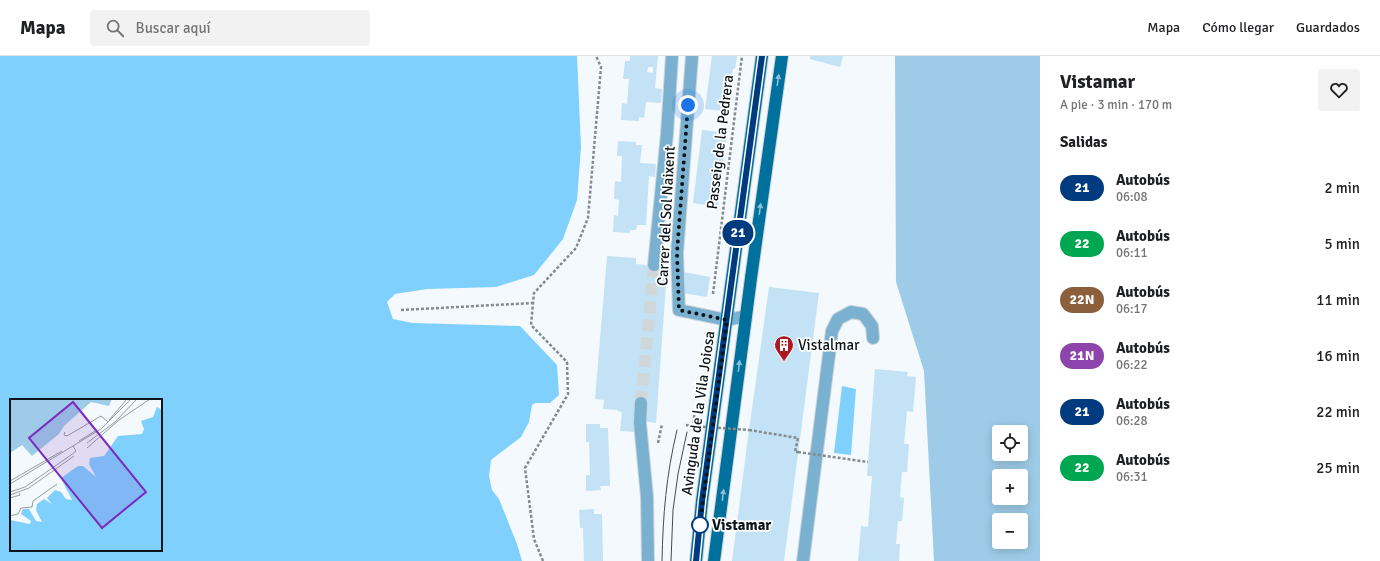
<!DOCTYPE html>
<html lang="es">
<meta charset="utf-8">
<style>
body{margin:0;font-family:Signika,sans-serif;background:#f2f2f2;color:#202124;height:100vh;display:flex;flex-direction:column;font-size:15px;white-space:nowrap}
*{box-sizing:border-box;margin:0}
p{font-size:13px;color:#757577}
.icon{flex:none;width:22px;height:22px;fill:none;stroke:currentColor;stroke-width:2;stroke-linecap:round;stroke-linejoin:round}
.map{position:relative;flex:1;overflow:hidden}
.sheet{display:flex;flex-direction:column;background:#fff;width:340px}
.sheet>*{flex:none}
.badge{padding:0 8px;border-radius:13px;font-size:14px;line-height:26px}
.controls{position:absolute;left:992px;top:369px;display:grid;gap:8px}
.controls a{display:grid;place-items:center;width:36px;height:36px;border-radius:4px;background:#fff;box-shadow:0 2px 10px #0003;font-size:20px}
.you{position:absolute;width:20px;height:20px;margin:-10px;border:3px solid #fff;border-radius:50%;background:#1a73e8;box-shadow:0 0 0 6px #1a73e833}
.map>.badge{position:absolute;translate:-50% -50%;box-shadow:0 0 0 2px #fff}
h2{padding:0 20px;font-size:15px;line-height:36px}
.round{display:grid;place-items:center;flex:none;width:42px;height:42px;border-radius:4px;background:#f2f2f2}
.summary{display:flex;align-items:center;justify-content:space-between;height:68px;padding:0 20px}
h1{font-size:19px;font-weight:700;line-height:30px}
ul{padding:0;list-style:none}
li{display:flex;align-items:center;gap:12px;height:56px;padding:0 20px}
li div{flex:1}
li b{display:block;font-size:15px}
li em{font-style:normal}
li .badge{min-width:44px;font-weight:700;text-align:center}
header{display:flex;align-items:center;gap:24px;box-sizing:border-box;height:56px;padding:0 20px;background:#fff;border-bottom:1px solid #e0e0e0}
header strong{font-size:19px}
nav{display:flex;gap:22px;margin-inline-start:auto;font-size:14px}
.search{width:280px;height:36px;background:#f2f2f2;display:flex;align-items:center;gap:10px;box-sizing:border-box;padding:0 14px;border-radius:4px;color:#757577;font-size:15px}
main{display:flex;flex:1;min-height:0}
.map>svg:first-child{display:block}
.green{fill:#9ecce8;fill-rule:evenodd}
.water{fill:#80d0fe;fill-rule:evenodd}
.building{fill:#c4e2f5;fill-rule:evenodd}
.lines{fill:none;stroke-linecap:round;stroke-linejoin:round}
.minor-tunnel{stroke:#d0d7da;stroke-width:12;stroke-dasharray:12 6;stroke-linecap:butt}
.minor-casing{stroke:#ced5d8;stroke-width:14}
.major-casing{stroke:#ced5d8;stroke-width:14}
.path{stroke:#848b8f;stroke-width:2.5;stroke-dasharray:3 2;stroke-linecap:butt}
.minor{stroke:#7bb1d0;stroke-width:12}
.major{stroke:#00709d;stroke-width:12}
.tram{stroke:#434c50;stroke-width:1}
.path-bridge{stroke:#848b8f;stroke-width:2.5;stroke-dasharray:3 2;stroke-linecap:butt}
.oneway{fill:#8cbfd3}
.line-casing{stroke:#fff;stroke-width:9}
.line{stroke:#003b80;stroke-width:6}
.walk{stroke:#0c151a;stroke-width:4;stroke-dasharray:0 7.2}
.stop-dot{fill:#fff;stroke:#003b80;stroke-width:2}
.labels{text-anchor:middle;stroke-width:3.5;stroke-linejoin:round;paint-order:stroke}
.street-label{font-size:15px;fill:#0c151a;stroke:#fff}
.poi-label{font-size:15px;fill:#0c151a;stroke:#fff;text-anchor:start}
.stop-label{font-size:15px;font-weight:bold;fill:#0c151a;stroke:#fff;text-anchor:start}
.inset-road{fill:none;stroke:#979ea2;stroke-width:1}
.view{fill:#7b2cbf;fill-opacity:0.15;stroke:#7b2cbf;stroke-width:2}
.inset-edge{fill:none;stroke:#0c151a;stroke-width:2}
</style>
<header>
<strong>Mapa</strong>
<div class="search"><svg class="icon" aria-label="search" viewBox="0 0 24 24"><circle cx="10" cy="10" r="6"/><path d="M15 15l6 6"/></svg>Buscar aquí</div>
<nav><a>Mapa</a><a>Cómo llegar</a><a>Guardados</a></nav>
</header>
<main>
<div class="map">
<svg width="1040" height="505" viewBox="0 0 1040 505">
<rect width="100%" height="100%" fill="#f3f9fc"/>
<path class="green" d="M895 0H1040V505H934L924 315 896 226ZM999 376H1021V398H999ZM999 420H1021V442H999ZM999 464H1021V486H999Z"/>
<path class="water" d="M0 0H577L581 91 577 144 563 183 534 219 496 231 427 233 395 238 387 246 393 263 413 267 520 270 557 309 559 339 550 347H535L532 349 529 366 521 381 491 404 489 420 492 434 499 443 517 488 522 505H0ZM11 344H161V494H11Z
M842 330 856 333 851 399 834 397Z"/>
<path class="building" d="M630 0H658L655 32 662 33 661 47 646 46 644 62 639 61V65L621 64 622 47 627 48 629 23H623L625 5H630ZM648 11H653V17L647 16Z
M712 0H737L735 13 733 12 731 28H733L730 56 705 53Z
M810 0H843L840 11 810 3Z
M702 74 727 77 723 107H720L718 122H721L718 151 693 147Z
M618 85 636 86V89H642L640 107 656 108 655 121 649 120 646 169H637L636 174H630V177L613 176 614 159 618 160 619 144 614 143 615 125 621 126 622 100H617Z
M607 200 636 202V208L665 211 664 214 667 215 656 367 642 365 636 376 620 375 622 356 617 355 618 354 603 353 604 344 595 343Z
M684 216 710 221 707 241 682 237Z
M769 231 819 237 784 505H732L749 374Z
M875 313 908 316 907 320 916 321 913 356 907 355 904 388H909L907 416H902L900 441 904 442 902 465H898L896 488H900L899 505H858L861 470 868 471 872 420H867Z
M586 368H600V372H608L610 430H600L601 434 586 435V419H590L589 386H586Z
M594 453V458H602L603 505H584L583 472H580L579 454Z"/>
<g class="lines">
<path class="minor-tunnel" d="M641 347 654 209"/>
<g class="minor-casing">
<path id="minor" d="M692 0 677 197 679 254 727 264 746 260
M654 209 667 78 672 0
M641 347 640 367 647 441 648 505
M803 505 832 275 838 263 851 256 863 258 872 270 873 282"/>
</g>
<g class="major-casing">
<path id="major" d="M696 505 702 445 762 0
M714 505 751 222 782 0"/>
</g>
<path class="path" d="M713 238 742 0
M401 254 533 247
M686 369 693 370 695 354
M749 374 798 382 795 396H798
M658 387 662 368
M543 505 534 483 525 412 568 338 567 306 531 269 534 237 576 192 588 162 601 11 596 0"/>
<use href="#minor" class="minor"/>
<use href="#major" class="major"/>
<path class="tram" d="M662 505C663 459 666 420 677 374
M671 505 673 454 678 418 687 376"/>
<path class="path-bridge" d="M693 370 749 374
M798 396 868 406"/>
</g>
<defs><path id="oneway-solid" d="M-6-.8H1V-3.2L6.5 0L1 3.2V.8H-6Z"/></defs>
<g class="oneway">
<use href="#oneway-solid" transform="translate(778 24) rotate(-82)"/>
<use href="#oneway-solid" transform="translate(760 153) rotate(-82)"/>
<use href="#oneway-solid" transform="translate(739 310) rotate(-83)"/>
<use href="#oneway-solid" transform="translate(723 439) rotate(-83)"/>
</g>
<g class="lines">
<g class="line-casing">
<path id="line" d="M696 505 702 445 762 0"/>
</g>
<use href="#line" class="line"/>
<path class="walk" d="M688 49 677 197 679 254 727 264 699 475 700 469"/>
</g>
<defs>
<g id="building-pin" transform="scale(1)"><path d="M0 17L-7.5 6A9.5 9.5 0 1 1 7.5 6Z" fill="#ac1922" stroke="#fff"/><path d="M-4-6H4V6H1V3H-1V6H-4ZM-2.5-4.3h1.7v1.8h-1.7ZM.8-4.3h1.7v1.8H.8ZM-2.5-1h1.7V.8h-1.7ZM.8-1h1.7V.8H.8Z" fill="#fff"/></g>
</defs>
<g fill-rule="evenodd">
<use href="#building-pin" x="784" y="289"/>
</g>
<circle class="stop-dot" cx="700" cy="469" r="8"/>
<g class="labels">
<g class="street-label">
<text transform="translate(720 86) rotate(-83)" y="5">Passeig de la Pedrera</text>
<text transform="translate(666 160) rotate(-87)" y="5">Carrer del Sol Naixent</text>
<text transform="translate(698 357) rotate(-82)" y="5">Avinguda de la Vila Joiosa</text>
</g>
<g class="poi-label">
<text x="798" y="294">Vistalmar</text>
</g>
<g class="stop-label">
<text x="712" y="474">Vistamar</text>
</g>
</g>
<g transform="translate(10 343)">
<rect width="152" height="152" fill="#f3f9fc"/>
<path d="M0 0H102L99 7 81 3 54 27 49 35 22 57 12 46 0 54Z" fill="#9ecce8"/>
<path d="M147 8 152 11V152H0V121L20 125 21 122 11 115 13 110H19L26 122 32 123 26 111 27 105 34 100 42 105 37 99 45 91 51 93 56 100 62 101 51 79 68 67H73L86 78 79 65 80 59 94 57 108 37 132 35 134 30 131 22 143 18Z" fill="#80d0fe"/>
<path class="inset-road" d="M99 21 117 0M55 33 54 36 57 37 91 17 98 23M69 42 85 32M77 44 105 23 127 0M77 49 109 21 140 0M0 82 52 52M0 85 91 30 121 0M0 93 15 88 61 56 66 52 63 47M0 96 19 89 64 57M0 99 10 96 9 94M0 117 8 115 11 109 22 108 23 102 47 85"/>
<path class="view" d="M63 3 136 93 92 129 19 39Z"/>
<rect width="152" height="152" class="inset-edge"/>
</g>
</svg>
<div class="controls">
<a><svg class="icon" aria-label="locate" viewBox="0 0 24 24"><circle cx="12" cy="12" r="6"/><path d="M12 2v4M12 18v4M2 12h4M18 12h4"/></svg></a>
<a>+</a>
<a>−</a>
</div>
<div class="you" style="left:688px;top:49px"></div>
<b class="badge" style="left:738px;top:177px;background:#003b80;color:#fff">21</b>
</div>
<section class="sheet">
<div class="summary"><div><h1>Vistamar</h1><p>A pie · 3 min · 170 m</p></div><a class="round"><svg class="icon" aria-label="heart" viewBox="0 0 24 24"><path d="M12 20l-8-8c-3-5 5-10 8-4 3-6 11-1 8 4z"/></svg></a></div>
<h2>Salidas</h2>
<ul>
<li><span class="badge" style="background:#003b80;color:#fff">21</span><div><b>Autobús</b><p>06:08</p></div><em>2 min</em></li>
<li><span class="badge" style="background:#00a651;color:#fff">22</span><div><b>Autobús</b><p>06:11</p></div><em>5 min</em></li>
<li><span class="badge" style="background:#8b5e3c;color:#fff">22N</span><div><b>Autobús</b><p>06:17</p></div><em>11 min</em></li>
<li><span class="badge" style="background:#8e44ad;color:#fff">21N</span><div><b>Autobús</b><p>06:22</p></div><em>16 min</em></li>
<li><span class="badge" style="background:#003b80;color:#fff">21</span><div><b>Autobús</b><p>06:28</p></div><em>22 min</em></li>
<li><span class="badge" style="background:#00a651;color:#fff">22</span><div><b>Autobús</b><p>06:31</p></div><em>25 min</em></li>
</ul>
</section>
</main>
